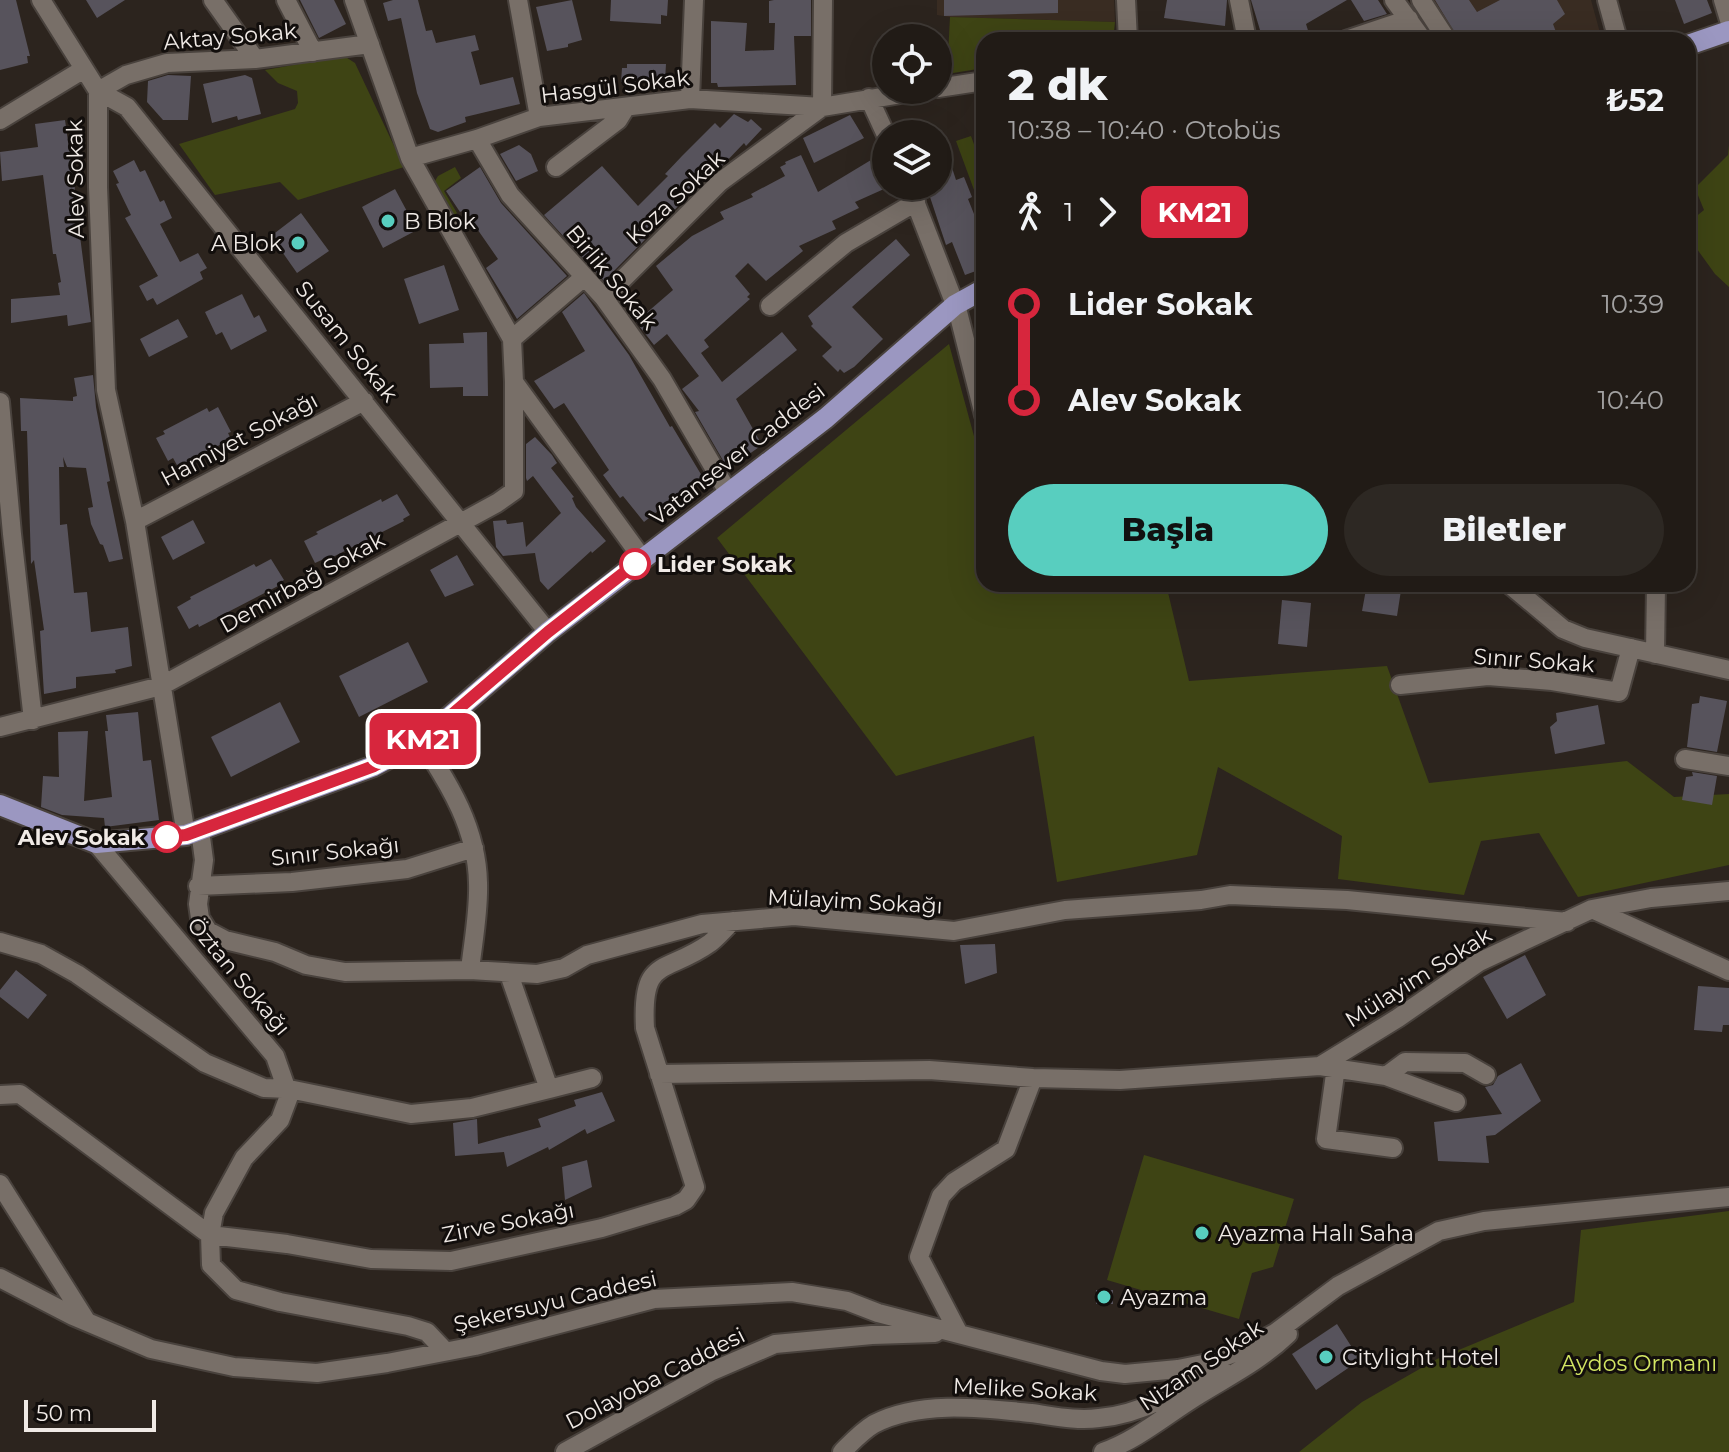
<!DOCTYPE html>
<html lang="tr">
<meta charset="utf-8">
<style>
body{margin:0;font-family:Montserrat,sans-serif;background:#2d2823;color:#f1f3f6;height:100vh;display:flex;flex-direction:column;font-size:30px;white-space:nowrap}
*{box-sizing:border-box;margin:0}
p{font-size:26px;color:#a2a1a1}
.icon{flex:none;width:44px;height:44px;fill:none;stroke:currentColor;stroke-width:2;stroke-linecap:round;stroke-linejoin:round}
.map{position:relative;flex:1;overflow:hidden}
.drawer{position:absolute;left:976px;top:32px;width:720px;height:560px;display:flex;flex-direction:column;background:#211b16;border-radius:24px;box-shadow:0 8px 32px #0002,0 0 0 2px #3e3935}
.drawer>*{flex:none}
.badge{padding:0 16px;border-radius:12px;font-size:28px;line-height:52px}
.tools{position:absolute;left:872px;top:24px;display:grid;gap:16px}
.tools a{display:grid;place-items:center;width:80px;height:80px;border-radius:50%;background:#211b16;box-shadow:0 8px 32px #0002,0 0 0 2px #3e3935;font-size:40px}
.scale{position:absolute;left:24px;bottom:20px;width:132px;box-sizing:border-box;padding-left:8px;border:4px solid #f0eae6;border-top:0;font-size:22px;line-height:28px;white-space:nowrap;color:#f0eae6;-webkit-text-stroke:6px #120e0c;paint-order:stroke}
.map>.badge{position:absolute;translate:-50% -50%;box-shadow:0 0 0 4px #fff}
.legs{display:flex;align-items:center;gap:12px;height:88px;padding:0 32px;font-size:26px}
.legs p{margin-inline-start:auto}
.headline{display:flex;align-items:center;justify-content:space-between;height:136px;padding:0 32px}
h1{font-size:44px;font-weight:800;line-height:60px}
.action{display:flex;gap:16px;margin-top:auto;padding:16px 32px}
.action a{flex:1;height:92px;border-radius:48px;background:#58cebf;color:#111;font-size:32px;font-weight:800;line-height:92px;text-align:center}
.action a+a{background:#2d2823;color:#f1f3f6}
ul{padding:0 32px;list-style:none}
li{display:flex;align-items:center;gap:28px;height:96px;font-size:30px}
li i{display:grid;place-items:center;width:12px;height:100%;margin:0 10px;background:currentColor}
li i::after{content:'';width:20px;height:20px;margin:-10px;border:6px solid;border-radius:50%;background:#211b16}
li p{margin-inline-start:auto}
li:first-child i{background:linear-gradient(#0000 50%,currentColor 0)}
li:last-child i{background:linear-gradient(currentColor 50%,#0000 0)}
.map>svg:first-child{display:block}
.built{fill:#392c22}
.green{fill:#3e4414}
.building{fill:#57535c}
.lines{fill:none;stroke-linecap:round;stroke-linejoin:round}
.minor-casing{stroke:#49423d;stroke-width:22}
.major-casing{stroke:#49423d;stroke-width:24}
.minor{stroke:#786f68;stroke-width:18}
.major{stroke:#9b97c1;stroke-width:20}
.line-1-casing{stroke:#fff;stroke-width:18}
.line-1{stroke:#d7263d;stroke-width:12}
.poi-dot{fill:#58cebf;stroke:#120e0c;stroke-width:3}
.stop-1-dot{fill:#fff;stroke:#d7263d;stroke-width:4}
.labels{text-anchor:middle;stroke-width:6;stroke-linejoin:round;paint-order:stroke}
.street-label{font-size:22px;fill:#f0eae6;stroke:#120e0c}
.poi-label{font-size:22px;fill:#f0eae6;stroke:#120e0c;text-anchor:start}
.stop-label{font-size:22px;font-weight:bold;fill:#f0eae6;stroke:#120e0c;text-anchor:start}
.park-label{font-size:22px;fill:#d3e663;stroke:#120e0c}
</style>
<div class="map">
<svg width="1729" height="1452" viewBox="0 0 1729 1452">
<rect width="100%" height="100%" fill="#2c241e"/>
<path class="built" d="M937 0H1114L1115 22 950 17 937 15Z
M1412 0H1591L1602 40H1439Z"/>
<path class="green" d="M950 17 1115 22 1113 40H984V68L947 74Z
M344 56 355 63 404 167 298 200 280 182 215 195 179 144 295 109 298 103 297 91 278 83 265 70Z
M971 136 984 172V195L977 198 956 141Z
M1729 145V287L1715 274 1689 238 1688 223 1704 210 1695 188 1728 155Z
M455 167 461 178 444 191 457 213 454 215 435 181 438 176Z
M949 344 984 473V584H1166L1189 681 1387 666 1429 783 1627 761 1674 797 1729 794V865L1578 897 1539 833 1481 841 1464 895 1338 879 1342 836 1218 767 1197 855 1057 882 1034 736 896 776 717 538Z
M1144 1155 1294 1199 1273 1267 1252 1273 1239 1319 1107 1280Z
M1729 1211V1452H1299L1362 1402 1437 1359 1574 1302 1581 1230Z"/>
<path class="building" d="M0 0H16L30 56H27L28 63 0 70Z
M86 0H125L97 18Z
M300 0H334L346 24 319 38Z
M393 0H418L426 31 432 30 436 43 475 35 479 50 471 52 480 85 513 77 520 104 465 117 466 122 438 132 430 129 417 93 401 18 388 21 383 3Z
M572 0 582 40 568 44V47L547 51 536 7Z
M611 0H668L667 16 661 15V24L610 21Z
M774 0H811V36H794L796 85 718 87 717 83H711V21L747 23 745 51 774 50 775 23H769V1Z
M944 0H1058V13L944 16Z
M1167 0H1227L1225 26 1164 18Z
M1251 0H1347L1306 24 1311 40H1263Z
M1351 0H1378L1387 14 1364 21Z
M1435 0H1469L1477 12 1500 0H1557L1565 14 1553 24 1556 32 1540 40H1459Z
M1675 0H1707L1712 13 1684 24Z
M627 64H666L665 81H662L661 83 621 82 622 68H627Z
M168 75 191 76 188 120H163L147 102 148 81Z
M245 75 252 78 261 114 238 120 237 116 212 123 203 84Z
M734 114 748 122 751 119 762 129 746 146 744 143 722 166 720 164 604 281 544 215 602 166 638 206 668 176 665 174 682 156 715 123 720 128Z
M850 115 864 138 814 163 803 138Z
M65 120 75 190H72L82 235 80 236 91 322 68 326 67 315 11 323V299L60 295 58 283 61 282 56 254H53L43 175 2 181 0 152 38 147 35 124Z
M938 134H941L956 180 964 177 972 197 968 199 984 239V268L965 275 952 242 946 245 928 191 938 187Z
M519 145 531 154 538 171 516 181 500 154Z
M801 155 818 192 871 160 884 189 855 202 859 208 832 221 836 229 799 246 803 251 766 281 748 263 735 276 750 294 747 297 750 299 704 340 709 347 701 353 722 382 782 332 797 350 736 399 762 445 728 469 695 412 699 411 682 389 699 376 667 334 654 345 636 322 673 290 656 266 692 236 724 219 720 212 753 197 751 194 785 176 780 167 786 164 785 162Z
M134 160 140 172 145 170 160 202 164 200 172 218 160 224 180 262 198 253 207 268 200 272 203 279 157 305 153 298 147 301 139 286 158 276 125 218 131 215 116 184 119 183 113 171Z
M480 167 501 203 567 276 517 319 486 268 498 259 464 210 460 212 446 191Z
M395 189 417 230 383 248 362 207Z
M301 213 329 251 297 273 271 236Z
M896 239 910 255 852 307 883 339 854 367 844 373 840 369 838 372 822 356 832 347 811 326 813 324 808 316Z
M444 265 459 310 419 324 404 279Z
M584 293 629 355 670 427 672 426 705 481 667 504 644 522 623 496 620 498 603 475 609 470 564 403 554 409 534 381 585 351 562 312Z
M242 294 254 318 259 315 267 331 231 350 222 332 216 335 205 312Z
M178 319 188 337 149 357 140 339Z
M487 332 488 396H463V387L430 388 429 344 464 343 463 333Z
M93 375 96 407 110 481 107 482 123 559 109 562 103 545 100 544 91 524 88 508 93 507 86 468 67 467 63 457 64 467H59L60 525 67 524 74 593 87 592 91 632 128 627 132 666 115 670 116 673 76 677V688L44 694 40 631 44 630 34 560 31 564 27 431H21L20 398 73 401V397L77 396 74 378Z
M218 407 231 432 228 433 231 439 178 467 173 458 168 461 156 438 165 434 163 431 207 408 209 412Z
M535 437 552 455 557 463 551 468 574 497 572 498 576 507 606 541 592 553 591 551 548 590 540 581 535 553 503 556 496 547 493 521 506 520 507 524 523 522 526 547 561 513 533 476 527 481 526 478V444Z
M397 494 410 515 403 519 404 521 325 561 324 559 315 563 304 541 318 534 316 532 381 499 382 502Z
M193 520 205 543 173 560 161 537Z
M457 555 474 585 445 597 430 570Z
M271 559 284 580 277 584 278 586 199 627 198 624 189 629 177 607 191 599 190 597 254 564 256 567Z
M1367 584H1402L1397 616 1362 611Z
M1282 600 1311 603 1307 647 1278 644Z
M408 642 428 682 359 717 339 676Z
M1700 696 1727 701 1717 752 1687 747 1692 704 1699 703Z
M280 702 300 742 231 777 211 737Z
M1598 705 1605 744 1555 754 1550 727 1557 721 1556 713Z
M138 712 143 761 151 760 159 820 105 827 104 818 62 815 41 807 43 776 59 777 58 732 88 731 84 801 112 797 105 731H108L106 715Z
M1692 772 1717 776 1712 805 1682 800 1686 777 1693 776Z
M995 944 997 973 965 984 960 945Z
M1525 955 1546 995 1507 1019 1483 977Z
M16 970 47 995 28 1019 0 997V990Z
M1698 986 1729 988V1025H1723L1722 1032 1694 1030Z
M1521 1063 1541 1101 1495 1135 1486 1136 1489 1163 1438 1161 1434 1122 1502 1114 1485 1087 1493 1085 1498 1076Z
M602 1092 615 1121 587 1134 585 1129 549 1150 548 1147 507 1167 504 1152 455 1156 453 1123 477 1119 478 1144 541 1127 538 1119 576 1106 574 1100Z
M587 1160 592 1187 565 1200 562 1167Z
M1096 1290H1113V1304H1096Z
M1337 1324 1360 1360 1316 1390 1292 1354Z"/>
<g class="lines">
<g class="minor-casing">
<path id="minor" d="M41 0 98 91 127 107 548 632
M213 0 255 59
M286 0 313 52
M354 0 410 158 512 339 514 382 642 558
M518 0 539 117
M1126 0 1128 40
M1239 0 1247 40
M1394 0 1423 40
M1421 0 1447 40
M1607 0 1618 40
M1723 0 1729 20
M1346 40 1409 19
M938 88 984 81
M98 91V187L106 390 135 521 186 835
M98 91 126 75 167 63 255 59 370 44
M869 98 886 135
M690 99 694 0
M0 120 84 69
M477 139 510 195 604 298 662 379 728 492
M410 158 477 139 539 117 690 99 822 107 925 90
M556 167 618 120 626 107
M909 186 958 312 984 415
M604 298 720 182 822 107 823 0
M770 306 846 243 916 202
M512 339 583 278
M0 402 12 534 33 720
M135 521 364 401
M1509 584 1563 629 1585 638 1729 670
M1655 654 1656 584
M1400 685 1488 676 1552 681 1619 692 1631 648
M0 727 161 686 497 503 514 491V382
M421 741C450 785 477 829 478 883 479 912 473 942 470 970
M1685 759 1729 766
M200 830 204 860 198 904 200 918 208 931 225 940 275 952 306 965 345 972 470 970 537 974 564 968 587 955 702 924 794 916 954 931 1065 910 1201 900 1230 895 1347 900 1567 922
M96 843 275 1056 289 1096 280 1120 244 1158 214 1213 210 1235 211 1265 236 1290 280 1302 408 1326 427 1332 445 1351
M198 886 292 882 407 869 474 848
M1592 909 1729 971
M0 942 41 954 77 974 205 1063 264 1088 289 1089 411 1114 472 1108 549 1089 509 974
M1320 1066 1398 1018 1479 962 1592 909 1651 898 1729 891
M1336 1067 1326 1139 1393 1148
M659 1074 929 1070 1033 1078 1120 1080 1320 1066 1386 1076 1456 1102
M1386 1076 1405 1062 1465 1063 1486 1075
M549 1089 592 1078
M0 1095 20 1094 210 1235 287 1244 371 1259 451 1261 602 1228 675 1206 686 1200 695 1187 645 1028C641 955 665 975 710 943 718 937 725 928 733 921
M0 1184 87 1322
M0 1278 73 1316 151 1349 234 1367 317 1373 387 1363 475 1346 654 1299 792 1292 847 1301 878 1313 1101 1371 1125 1374 1178 1369 1208 1363 1249 1347 1275 1333 1338 1286 1439 1231 1484 1221 1729 1197
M958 1332 919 1257 941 1196 954 1182 1006 1149 1033 1078
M565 1452 710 1372 775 1344 872 1335 935 1333
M842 1452C852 1442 862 1431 874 1424 920 1400 982 1408 1031 1413 1054 1416 1076 1421 1099 1418 1145 1414 1183 1389 1221 1365
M1103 1452C1139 1439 1167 1414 1200 1394 1231 1375 1261 1360 1288 1334"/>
</g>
<g class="major-casing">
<path id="major" d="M1688 45 1729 31
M0 805 96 843 186 835 374 766 421 741 548 632 826 418 955 305 984 289"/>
</g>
<use href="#minor" class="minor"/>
<use href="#major" class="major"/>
</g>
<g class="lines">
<g class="line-1-casing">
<path id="line-1" d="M167 837 186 835 374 766 421 741 548 632 635 564"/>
</g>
<use href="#line-1" class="line-1"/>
</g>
<g class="poi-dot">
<circle cx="388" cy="221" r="8"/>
<circle cx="298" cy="243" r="8"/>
<circle cx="1202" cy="1233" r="8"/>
<circle cx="1104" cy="1297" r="8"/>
<circle cx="1326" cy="1357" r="8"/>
</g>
<g class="stop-1-dot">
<circle cx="635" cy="564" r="14"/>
<circle cx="167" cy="837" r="14"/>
</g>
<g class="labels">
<g class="street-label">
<text transform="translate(230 36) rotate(-5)" y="8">Aktay Sokak</text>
<text transform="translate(615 86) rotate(-7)" y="8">Hasgül Sokak</text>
<text transform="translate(75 179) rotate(-91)" y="8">Alev Sokak</text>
<text transform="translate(675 197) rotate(-43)" y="8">Koza Sokak</text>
<text transform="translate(612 277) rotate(50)" y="8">Birlik Sokak</text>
<text transform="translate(347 341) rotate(51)" y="8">Susam Sokak</text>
<text transform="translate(239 439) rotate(-28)" y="8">Hamiyet Sokağı</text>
<text transform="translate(737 454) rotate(-38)" y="8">Vatansever Caddesi</text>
<text transform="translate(302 582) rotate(-29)" y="8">Demirbağ Sokak</text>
<text transform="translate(1534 660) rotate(4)" y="8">Sınır Sokak</text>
<text transform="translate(335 851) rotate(-6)" y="8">Sınır Sokağı</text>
<text transform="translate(855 901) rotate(3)" y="8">Mülayim Sokağı</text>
<text transform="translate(239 976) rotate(50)" y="8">Öztan Sokağı</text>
<text transform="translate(1418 977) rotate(-32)" y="8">Mülayim Sokak</text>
<text transform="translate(508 1222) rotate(-11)" y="8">Zirve Sokağı</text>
<text transform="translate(555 1301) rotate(-13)" y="8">Şekersuyu Caddesi</text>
<text transform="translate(1201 1365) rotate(-34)" y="8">Nizam Sokak</text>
<text transform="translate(655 1378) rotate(-27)" y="8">Dolayoba Caddesi</text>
<text transform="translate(1025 1389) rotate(3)" y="8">Melike Sokak</text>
</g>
<g class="poi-label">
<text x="404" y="229">B Blok</text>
<text x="282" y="251" text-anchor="end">A Blok</text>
<text x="1218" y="1241">Ayazma Halı Saha</text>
<text x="1120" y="1305">Ayazma</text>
<text x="1342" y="1365">Citylight Hotel</text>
</g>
<g class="stop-label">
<text x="657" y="572">Lider Sokak</text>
<text x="145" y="845" text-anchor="end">Alev Sokak</text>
</g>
<g class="park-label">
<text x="1639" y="1371">Aydos Ormanı</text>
</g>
</g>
</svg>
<div class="tools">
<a><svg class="icon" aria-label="locate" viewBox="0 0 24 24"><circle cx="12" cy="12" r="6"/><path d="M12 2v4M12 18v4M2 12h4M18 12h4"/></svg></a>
<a><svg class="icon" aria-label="layers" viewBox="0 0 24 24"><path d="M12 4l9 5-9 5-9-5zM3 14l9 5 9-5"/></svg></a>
</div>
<div class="scale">50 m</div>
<b class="badge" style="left:423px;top:739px;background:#d7263d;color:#fff">KM21</b>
<section class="drawer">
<div class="headline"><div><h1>2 dk</h1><p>10:38 – 10:40 · Otobüs</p></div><b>₺52</b></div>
<div class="legs"><svg class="icon" aria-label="walk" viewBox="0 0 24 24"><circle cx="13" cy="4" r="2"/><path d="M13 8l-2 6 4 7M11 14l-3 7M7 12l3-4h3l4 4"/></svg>1<svg class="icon" aria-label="forward" viewBox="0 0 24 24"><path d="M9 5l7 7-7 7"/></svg><b class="badge" style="background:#d7263d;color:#fff">KM21</b></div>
<ul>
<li><i style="color:#d7263d"></i><b>Lider Sokak</b><p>10:39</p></li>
<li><i style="color:#d7263d"></i><b>Alev Sokak</b><p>10:40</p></li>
</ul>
<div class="action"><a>Başla</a><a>Biletler</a></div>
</section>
</div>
